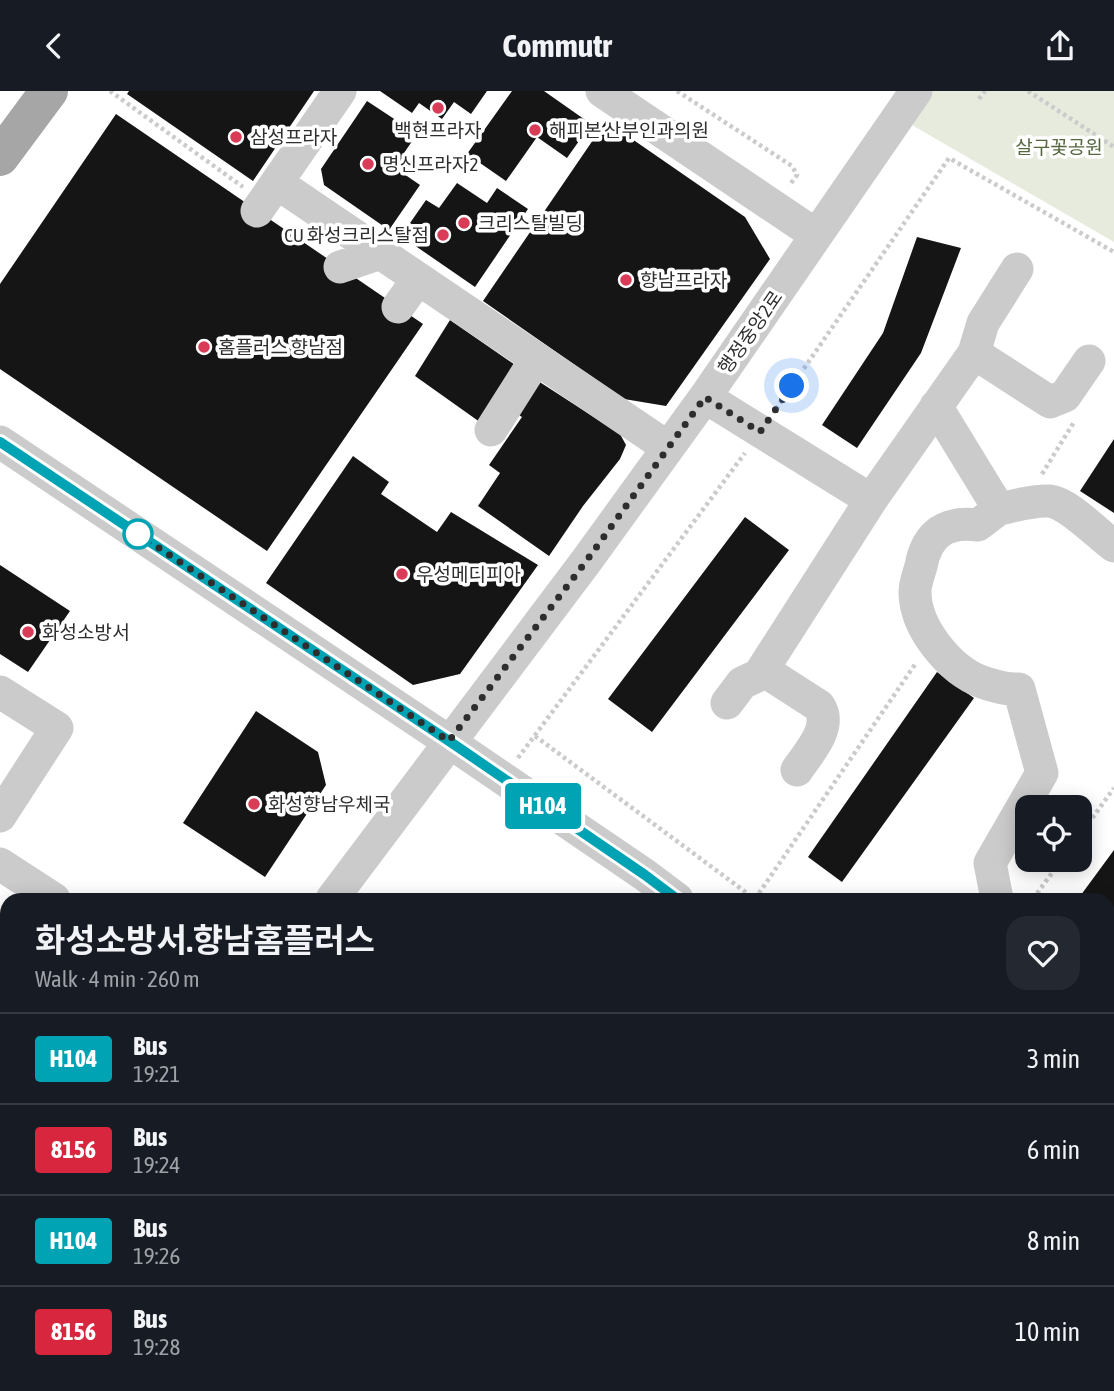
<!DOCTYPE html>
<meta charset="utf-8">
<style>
body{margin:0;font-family:"Asap Condensed","Noto Sans KR",sans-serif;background:#242831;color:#f1f3f6;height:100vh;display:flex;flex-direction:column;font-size:26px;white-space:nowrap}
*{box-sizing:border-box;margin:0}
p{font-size:23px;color:#9ea1a6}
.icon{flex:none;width:38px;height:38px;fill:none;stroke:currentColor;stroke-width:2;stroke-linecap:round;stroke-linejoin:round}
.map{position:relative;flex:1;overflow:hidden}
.drawer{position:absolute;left:0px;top:802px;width:1115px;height:499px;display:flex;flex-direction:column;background:#171b24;border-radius:21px 21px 0 0;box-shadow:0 4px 18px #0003}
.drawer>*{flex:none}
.badge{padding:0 14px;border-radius:5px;font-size:24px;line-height:46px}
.controls{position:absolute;left:1015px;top:704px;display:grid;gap:14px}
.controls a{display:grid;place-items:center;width:77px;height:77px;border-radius:14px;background:#171b24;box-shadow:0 4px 18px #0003;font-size:35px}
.you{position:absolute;width:35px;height:35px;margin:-18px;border:5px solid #fff;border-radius:50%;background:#1a73e8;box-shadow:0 0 0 10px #1a73e833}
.map>.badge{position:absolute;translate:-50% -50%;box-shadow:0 0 0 4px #fff}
.round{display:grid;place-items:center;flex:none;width:74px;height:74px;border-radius:21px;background:#242831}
.summary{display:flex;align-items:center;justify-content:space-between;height:119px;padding:0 35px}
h1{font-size:33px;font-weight:700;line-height:52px}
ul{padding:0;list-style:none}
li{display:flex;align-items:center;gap:21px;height:91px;padding:0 35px;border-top:2px solid #363941}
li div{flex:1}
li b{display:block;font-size:26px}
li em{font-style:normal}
li .badge{min-width:77px;font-weight:700;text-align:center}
header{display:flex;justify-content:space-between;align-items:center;height:91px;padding:0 35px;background:#171b24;font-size:32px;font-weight:700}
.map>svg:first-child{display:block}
.green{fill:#e6ebdd}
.building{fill:#151515}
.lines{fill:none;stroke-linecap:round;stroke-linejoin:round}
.path{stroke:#cbcbcb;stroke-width:4.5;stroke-dasharray:3.5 3.5;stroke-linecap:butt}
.minor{stroke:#cbcbcb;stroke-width:33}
.major{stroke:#a6a6a6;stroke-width:38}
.line-casing{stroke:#fff;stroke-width:16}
.line{stroke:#00a3b4;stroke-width:10}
.walk{stroke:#2e2e2e;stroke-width:7;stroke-dasharray:0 12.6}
.poi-dot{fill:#da3c58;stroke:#fff;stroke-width:2.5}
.stop-dot{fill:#fff;stroke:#00a3b4;stroke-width:3.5}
.labels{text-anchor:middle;stroke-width:7;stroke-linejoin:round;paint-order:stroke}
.poi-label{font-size:19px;fill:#2e2e2e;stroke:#fff;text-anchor:start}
.park-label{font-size:19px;fill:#56673f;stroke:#fff}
.street-label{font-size:19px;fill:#2e2e2e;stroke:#fff}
</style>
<header><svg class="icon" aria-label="back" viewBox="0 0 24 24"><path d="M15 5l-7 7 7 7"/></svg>Commutr<svg class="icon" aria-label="share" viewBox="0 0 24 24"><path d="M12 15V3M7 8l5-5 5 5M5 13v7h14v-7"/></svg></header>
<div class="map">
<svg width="1114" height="1300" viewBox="0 0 1114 1300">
<rect width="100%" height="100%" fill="#fff"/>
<path class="green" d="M916 0H1114V151L898 26Z"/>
<path class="building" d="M129 0H314L253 90 127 3Z
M380 0H487L471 23 454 11 442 28 419 12 412 22Z
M512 0H544L591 33 567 67 537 46 506 90 467 63Z
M367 10 417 43 404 62 414 68 404 83 420 94 389 139 324 94 321 78Z
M116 23 423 233 267 460 0 278V193Z
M606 30 745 126 770 168 666 315 624 308 483 210Z
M457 92 487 112 497 97 528 118 475 196 401 145 426 109 439 117Z
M917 146 961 157 921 262 857 357 822 334 883 242Z
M450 229 521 278 484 334 415 285Z
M535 288 620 343 626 354 620 368 583 415 549 465 478 415 500 382 489 374 522 326 514 321Z
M1114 348V422L1080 400Z
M353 365 389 391 381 403 437 441 451 421 538 474 460 583 413 594 266 492Z
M745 426 789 459 652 641 608 608Z
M0 474 70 520 28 581 0 563Z
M937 581 974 607 842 791 808 766Z
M256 620 318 661 326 694 265 786 183 732Z
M1114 759V825L1108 834V808H1078Z
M2 886 7 889V951L0 962Z
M7 1084V1166L0 1177V1095Z
M147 1293H195L191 1300H143Z
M431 1293H480L476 1300H426Z
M602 1293H679L690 1300H598Z
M1031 1293H1078L1074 1300H1027Z"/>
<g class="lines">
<path class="path" d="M110 0 243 96
M677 0 792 75 797 84 789 95
M1028 0 1114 56
M979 8 985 0
M776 318 949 67 1114 161
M1042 383 1074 331
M535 645 755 808
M518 667 745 362
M1080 744 1114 697
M755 808 916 572
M1033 808 1062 768
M1108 888 1114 879
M1108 976 1114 967
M1108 1017 1114 1025
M885 1300 890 1293"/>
<path class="minor" d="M602 0 816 144
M277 92 667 356
M257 120 340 0
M340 176 381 162
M398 216 418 188
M974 262 1050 311 1065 305 1089 270
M705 306 871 409 759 584 742 592 727 612
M936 315 999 418C1015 415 1032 409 1049 410 1069 412 1097 443 1114 455
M491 339 536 268
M0 351 448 650 645 784 677 808
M871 409 974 262 983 232 1017 178
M763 579 819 615C833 636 809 661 797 679
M0 601 57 637 0 725
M0 773 54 808
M332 808 587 469 705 306 916 0
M997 808 990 772 1042 682 1019 598C1006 599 994 595 982 591 950 579 915 537 915 501 915 492 919 483 921 475 927 443 945 430 978 434L999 418
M0 1058 7 1048
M1108 1141 1114 1145
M6 1300 10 1293
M988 1300 992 1293"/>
<path class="major" d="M0 66 49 0"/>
</g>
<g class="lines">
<g class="line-casing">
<path id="line" d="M0 351 449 650 645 784 677 808"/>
</g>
<use href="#line" class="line"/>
<path class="walk" d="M138 443 449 650 587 469 705 306 760 341 792 295"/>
</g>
<g class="poi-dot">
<circle cx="438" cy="17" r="7"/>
<circle cx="535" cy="39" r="7"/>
<circle cx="236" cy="46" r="7"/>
<circle cx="368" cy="73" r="7"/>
<circle cx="464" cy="132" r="7"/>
<circle cx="443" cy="144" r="7"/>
<circle cx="626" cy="189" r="7"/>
<circle cx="204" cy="256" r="7"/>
<circle cx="402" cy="483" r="7"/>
<circle cx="28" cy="541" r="7"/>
<circle cx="254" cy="713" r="7"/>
</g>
<circle class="stop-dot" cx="138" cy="443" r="14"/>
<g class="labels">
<g class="poi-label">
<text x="438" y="46" text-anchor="middle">백현프라자</text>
<text x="549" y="46">해피본 산부인과의원</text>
<text x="250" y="53">삼성프라자</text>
<text x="382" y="80">명신프라자2</text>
<text x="478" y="139">크리스탈빌딩</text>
<text x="429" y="151" text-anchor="end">CU 화성크리스탈점</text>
<text x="640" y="196">향남프라자</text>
<text x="218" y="263">홈플러스 향남점</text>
<text x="416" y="490">우성메디피아</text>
<text x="42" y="548">화성소방서</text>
<text x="268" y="720">화성향남우체국</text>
</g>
<g class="park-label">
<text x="1059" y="63">살구꽃공원</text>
</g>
<g class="street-label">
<text transform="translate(750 241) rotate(-55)" y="7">행정중앙2로</text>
</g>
</g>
</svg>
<div class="controls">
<a><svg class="icon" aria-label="locate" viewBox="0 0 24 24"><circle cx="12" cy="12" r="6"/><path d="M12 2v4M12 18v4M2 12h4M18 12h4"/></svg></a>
</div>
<div class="you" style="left:792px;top:295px"></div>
<b class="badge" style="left:543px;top:715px;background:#00a3b4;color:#fff">H104</b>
<section class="drawer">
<div class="summary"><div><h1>화성소방서.향남홈플러스</h1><p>Walk · 4 min · 260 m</p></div><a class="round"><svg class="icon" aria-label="heart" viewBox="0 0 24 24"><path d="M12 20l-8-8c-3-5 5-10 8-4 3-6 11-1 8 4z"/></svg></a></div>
<ul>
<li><span class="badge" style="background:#00a3b4;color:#fff">H104</span><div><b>Bus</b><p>19:21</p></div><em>3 min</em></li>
<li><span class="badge" style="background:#d7263d;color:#fff">8156</span><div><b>Bus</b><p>19:24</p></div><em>6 min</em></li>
<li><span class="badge" style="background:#00a3b4;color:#fff">H104</span><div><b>Bus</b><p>19:26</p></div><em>8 min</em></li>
<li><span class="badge" style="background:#d7263d;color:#fff">8156</span><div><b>Bus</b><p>19:28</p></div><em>10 min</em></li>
</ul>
</section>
</div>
